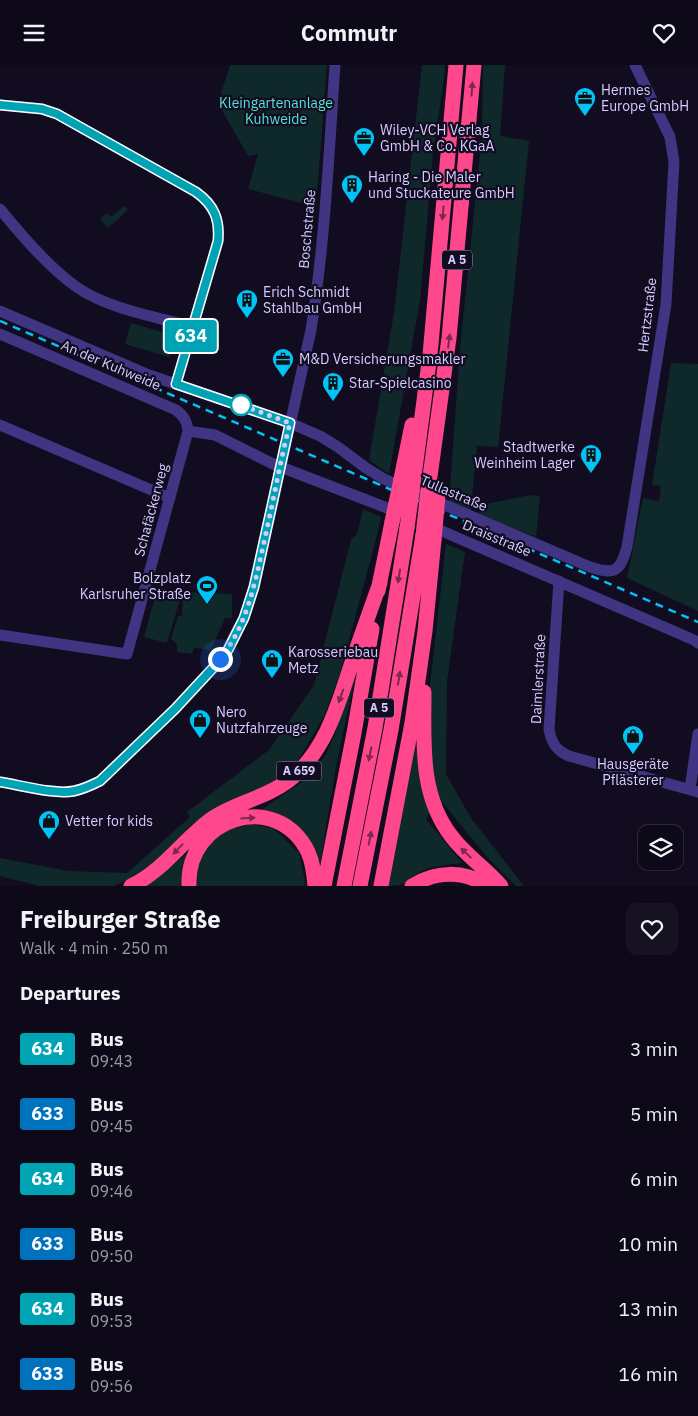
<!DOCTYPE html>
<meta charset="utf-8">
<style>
body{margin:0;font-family:"IBM Plex Sans",sans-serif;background:#171222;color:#f1f3f6;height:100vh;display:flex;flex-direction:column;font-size:19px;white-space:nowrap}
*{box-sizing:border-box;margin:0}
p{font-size:16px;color:#9b9aa2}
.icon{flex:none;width:28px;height:28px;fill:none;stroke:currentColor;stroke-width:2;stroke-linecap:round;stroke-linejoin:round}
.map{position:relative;height:821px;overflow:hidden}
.sheet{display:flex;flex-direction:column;background:#0e0919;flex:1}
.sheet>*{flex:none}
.badge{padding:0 10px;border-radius:4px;font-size:18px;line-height:32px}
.fabs{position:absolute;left:638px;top:760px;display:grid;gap:10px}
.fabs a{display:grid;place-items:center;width:45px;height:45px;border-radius:10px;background:#0e0919;box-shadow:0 2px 12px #0003,0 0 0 1px #2e2a38;font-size:25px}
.you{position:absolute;width:25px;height:25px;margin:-12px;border:4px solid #fff;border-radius:50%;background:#1a73e8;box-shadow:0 0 0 8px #1a73e833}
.map>.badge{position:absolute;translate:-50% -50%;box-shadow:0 0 0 2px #fff}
h2{padding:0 20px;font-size:19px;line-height:45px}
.round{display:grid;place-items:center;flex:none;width:52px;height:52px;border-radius:10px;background:#171222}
.overview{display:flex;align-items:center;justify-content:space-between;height:85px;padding:0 20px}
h1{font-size:24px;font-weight:800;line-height:38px}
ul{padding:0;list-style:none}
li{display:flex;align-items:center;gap:15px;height:65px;padding:0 20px}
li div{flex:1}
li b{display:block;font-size:19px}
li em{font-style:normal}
li .badge{min-width:55px;font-weight:700;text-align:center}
header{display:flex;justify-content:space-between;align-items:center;height:65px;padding:0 20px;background:#0e0919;font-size:22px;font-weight:800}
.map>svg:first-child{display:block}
.green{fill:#0f292b}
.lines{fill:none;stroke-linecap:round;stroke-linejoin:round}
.minor{stroke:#403582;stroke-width:11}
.highway{stroke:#ff478c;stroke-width:15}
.rail{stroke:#00c4f7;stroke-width:2.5;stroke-dasharray:8 6;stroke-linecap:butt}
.highway-bridge{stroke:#ff478c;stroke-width:15}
.oneway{fill:#7d2751}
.line-casing{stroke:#fff;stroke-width:11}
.line{stroke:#00a3b4;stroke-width:8}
.walk{stroke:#d7ccff;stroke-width:5;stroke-dasharray:0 9}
.stop-dot{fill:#fff;stroke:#00a3b4;stroke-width:2.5}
.labels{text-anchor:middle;stroke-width:4.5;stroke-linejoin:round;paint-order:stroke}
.shield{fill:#120c21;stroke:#9c92bc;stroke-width:1}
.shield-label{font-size:12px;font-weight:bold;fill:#d7ccff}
.poi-label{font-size:14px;fill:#d7ccff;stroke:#120c21;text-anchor:start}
.park-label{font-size:14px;fill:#54e3cf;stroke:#120c21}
.street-label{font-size:14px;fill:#d7ccff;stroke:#120c21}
</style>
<header><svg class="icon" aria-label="menu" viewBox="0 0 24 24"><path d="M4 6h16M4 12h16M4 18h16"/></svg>Commutr<svg class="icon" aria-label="heart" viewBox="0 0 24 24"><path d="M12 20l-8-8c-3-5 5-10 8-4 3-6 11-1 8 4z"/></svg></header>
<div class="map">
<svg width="698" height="821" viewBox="0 0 698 821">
<rect width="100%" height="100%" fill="#120c21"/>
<path class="green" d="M230 0H327L316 142 248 124 258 89 248 91 218 38Z
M422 0H445L444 12 433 89 420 235 389 409 369 395 394 248Z
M483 0H505L500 71 529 76 498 382 477 381 472 431 477 434 470 446 449 437 460 284 482 70Z
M124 141 128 145 108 163 100 154 107 148 111 152Z
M131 258 175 271 169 292 125 279Z
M671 298 698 299V546L627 513 643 433 659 436 661 421 652 420Z
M531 430 540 431 536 472 479 449V445L486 439Z
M363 444 381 452 376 474 339 612 324 651 295 701 274 718 218 742 191 760 163 789 151 799 129 814 114 821H39L0 811V793L68 806 127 808 190 752 187 747 269 685 314 620 351 475 357 469Z
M446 479 465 487 447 616 446 709 471 753 524 821H516L487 792 438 732 426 754 462 798C448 800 431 800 418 808 401 817 409 821 386 821L420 649 432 702 429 630Z
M157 525 181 531 167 578 144 572Z
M183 527 232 529V553H225L211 585 194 583 192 589 177 587V579L171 574 178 551H182Z
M361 585 336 701 319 806 307 773 294 757 261 745 302 717 325 691 335 669Z
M250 759 273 763 299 788 306 821H197L195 816 203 786 222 767Z
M188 788 180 821H147Z"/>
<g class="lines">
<path class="minor" d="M0 40 42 44 57 49 196 127C214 140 220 154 218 176L176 319
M0 144C21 170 50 204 78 223 109 244 157 252 193 262
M0 246 149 310 290 358 320 371 338 382 366 403 384 414 590 502C615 510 620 507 627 482L666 239 674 97 670 72 635 0
M0 269 176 345C184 351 187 356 188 366L127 589 0 570
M0 360 170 433
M188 366 215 370 273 399 400 448
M428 460 694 575 698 578
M559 516 549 664C551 677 556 686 569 691L698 727
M0 717C20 720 55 730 74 726 84 724 92 720 100 716L175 644 213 603 227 585 244 553 254 522 311 265C325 177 329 88 335 0
M690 724 698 669"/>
<path class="highway" d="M401 414 412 360
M413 419 430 290 456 0
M428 426 449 273 474 0
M378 526 392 457
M424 627C424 677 419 730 452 772 466 791 486 803 501 821
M131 821C163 806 182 776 210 755 233 738 264 734 288 716 326 687 339 637 353 594 362 569 371 543 380 518
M189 821C186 752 277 724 308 787 313 798 314 809 315 821
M324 821 354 668 372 564
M344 821 375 663 407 463
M360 821 391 665 423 470
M381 821 412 658 425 566 434 475
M412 821C435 806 464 805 487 821"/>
<path class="rail" d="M0 256 698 557"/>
<path class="highway-bridge" d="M392 457 401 414
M407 463 413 419
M423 470 428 426
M434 475 438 430"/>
</g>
<defs><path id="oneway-solid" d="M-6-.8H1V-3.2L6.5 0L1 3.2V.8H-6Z" transform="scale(1.25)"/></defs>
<g class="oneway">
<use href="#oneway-solid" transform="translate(472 24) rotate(-86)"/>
<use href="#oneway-solid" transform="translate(443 148) rotate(95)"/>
<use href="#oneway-solid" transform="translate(449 276) rotate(-83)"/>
<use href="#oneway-solid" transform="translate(399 511) rotate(99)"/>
<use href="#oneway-solid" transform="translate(399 613) rotate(-81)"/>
<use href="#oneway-solid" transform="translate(341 631) rotate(110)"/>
<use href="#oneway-solid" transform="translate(370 689) rotate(101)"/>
<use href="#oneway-solid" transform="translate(248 753) rotate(-3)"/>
<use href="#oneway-solid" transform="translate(370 773) rotate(-79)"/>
<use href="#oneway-solid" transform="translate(178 784) rotate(134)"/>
<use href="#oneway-solid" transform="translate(466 788) rotate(-137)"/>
</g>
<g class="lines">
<g class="line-casing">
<path id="line" d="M0 40 42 44 57 49 196 127C214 140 220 154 218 176L176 319 290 358 254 522 244 553 228 585 213 603 175 644 100 716C92 720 84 724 74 726 55 730 20 720 0 717"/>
</g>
<use href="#line" class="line"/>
<path class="walk" d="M220 594C247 561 255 518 264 477 273 438 280 397 290 358L241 340"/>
</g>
<defs>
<g id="office-pin" transform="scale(1.125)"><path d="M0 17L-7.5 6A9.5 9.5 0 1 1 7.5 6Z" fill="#00c4f7" stroke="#120c21"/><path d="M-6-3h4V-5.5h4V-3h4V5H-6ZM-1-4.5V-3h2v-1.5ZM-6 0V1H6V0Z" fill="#111"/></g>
<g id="building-pin" transform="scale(1.125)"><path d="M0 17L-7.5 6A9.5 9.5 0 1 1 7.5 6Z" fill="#00c4f7" stroke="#120c21"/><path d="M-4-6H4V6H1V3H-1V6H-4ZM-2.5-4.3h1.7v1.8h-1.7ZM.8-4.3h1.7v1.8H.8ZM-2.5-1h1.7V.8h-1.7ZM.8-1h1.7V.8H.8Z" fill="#111"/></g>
<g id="stadium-pin" transform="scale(1.125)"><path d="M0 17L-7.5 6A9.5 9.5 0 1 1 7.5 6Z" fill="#00c4f7" stroke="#120c21"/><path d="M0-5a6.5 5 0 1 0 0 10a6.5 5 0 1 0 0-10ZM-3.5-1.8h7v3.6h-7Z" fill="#111"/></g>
<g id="shop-pin" transform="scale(1.125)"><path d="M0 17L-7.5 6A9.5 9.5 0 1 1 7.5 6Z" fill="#00c4f7" stroke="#120c21"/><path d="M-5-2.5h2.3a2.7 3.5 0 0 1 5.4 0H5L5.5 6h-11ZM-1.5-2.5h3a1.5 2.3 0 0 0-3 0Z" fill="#111"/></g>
</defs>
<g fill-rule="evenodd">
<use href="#office-pin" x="585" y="33"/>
<use href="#office-pin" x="364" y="73"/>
<use href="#building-pin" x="352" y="120"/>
<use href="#building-pin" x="247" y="235"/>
<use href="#office-pin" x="283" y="294"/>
<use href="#building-pin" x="333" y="318"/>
<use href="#building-pin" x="591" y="390"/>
<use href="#stadium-pin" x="207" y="521"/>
<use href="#shop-pin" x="272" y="595"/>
<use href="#shop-pin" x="200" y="655"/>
<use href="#shop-pin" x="633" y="671"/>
<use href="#shop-pin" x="49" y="756"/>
</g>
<circle class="stop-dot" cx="241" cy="340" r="10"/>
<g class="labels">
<g class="shield">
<rect x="442" y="185.5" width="30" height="19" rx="4"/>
<rect x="364" y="633.5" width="30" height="19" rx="4"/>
<rect x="276.5" y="696.5" width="45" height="19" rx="4"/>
</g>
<g class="shield-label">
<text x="457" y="199">A 5</text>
<text x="379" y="647">A 5</text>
<text x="299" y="710">A 659</text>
</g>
<g class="poi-label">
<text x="601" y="30">Hermes<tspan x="601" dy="16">Europe GmbH</tspan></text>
<text x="380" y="70">Wiley-VCH Verlag<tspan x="380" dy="16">GmbH &amp; Co. KGaA</tspan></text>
<text x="368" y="117">Haring - Die Maler<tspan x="368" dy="16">und Stuckateure GmbH</tspan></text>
<text x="263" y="232">Erich Schmidt<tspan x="263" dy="16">Stahlbau GmbH</tspan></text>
<text x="299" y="299">M&amp;D Versicherungsmakler</text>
<text x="349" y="323">Star-Spielcasino</text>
<text x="575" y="387" text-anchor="end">Stadtwerke<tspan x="575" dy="16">Weinheim Lager</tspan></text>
<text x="191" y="518" text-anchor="end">Bolzplatz<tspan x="191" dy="16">Karlsruher Straße</tspan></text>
<text x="288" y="592">Karosseriebau<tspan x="288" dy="16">Metz</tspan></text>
<text x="216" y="652">Nero<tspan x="216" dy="16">Nutzfahrzeuge</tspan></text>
<text x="633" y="704" text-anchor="middle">Hausgeräte<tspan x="633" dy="16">Pflästerer</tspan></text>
<text x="65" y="761">Vetter for kids</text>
</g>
<g class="park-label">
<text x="276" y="43">Kleingartenanlage<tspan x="276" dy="16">Kuhweide</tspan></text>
</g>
<g class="street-label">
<text transform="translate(307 164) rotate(-85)" y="5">Boschstraße</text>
<text transform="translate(647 250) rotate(-83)" y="5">Hertzstraße</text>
<text transform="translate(111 300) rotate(23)" y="5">An der Kuhweide</text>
<text transform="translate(454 428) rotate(23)" y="5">Tullastraße</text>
<text transform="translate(151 445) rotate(-75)" y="5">Schafäckerweg</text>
<text transform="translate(497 473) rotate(23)" y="5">Draisstraße</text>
<text transform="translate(538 614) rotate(-87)" y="5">Daimlerstraße</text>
</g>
</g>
</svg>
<div class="fabs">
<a><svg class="icon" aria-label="layers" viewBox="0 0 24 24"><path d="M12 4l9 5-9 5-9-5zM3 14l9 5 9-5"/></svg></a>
</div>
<div class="you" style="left:220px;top:594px"></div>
<b class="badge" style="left:191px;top:271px;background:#00a3b4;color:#fff">634</b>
</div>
<section class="sheet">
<div class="overview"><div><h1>Freiburger Straße</h1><p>Walk · 4 min · 250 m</p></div><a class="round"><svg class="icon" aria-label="heart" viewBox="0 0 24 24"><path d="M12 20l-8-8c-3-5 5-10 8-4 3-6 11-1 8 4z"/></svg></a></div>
<h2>Departures</h2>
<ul>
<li><span class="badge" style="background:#00a3b4;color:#fff">634</span><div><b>Bus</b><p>09:43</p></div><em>3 min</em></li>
<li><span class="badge" style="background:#0072bc;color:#fff">633</span><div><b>Bus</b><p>09:45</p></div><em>5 min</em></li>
<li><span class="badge" style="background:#00a3b4;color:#fff">634</span><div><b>Bus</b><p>09:46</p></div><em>6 min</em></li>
<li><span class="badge" style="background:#0072bc;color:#fff">633</span><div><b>Bus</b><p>09:50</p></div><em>10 min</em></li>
<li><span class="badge" style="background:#00a3b4;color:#fff">634</span><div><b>Bus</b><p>09:53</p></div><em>13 min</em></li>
<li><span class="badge" style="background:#0072bc;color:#fff">633</span><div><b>Bus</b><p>09:56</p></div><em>16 min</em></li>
</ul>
</section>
